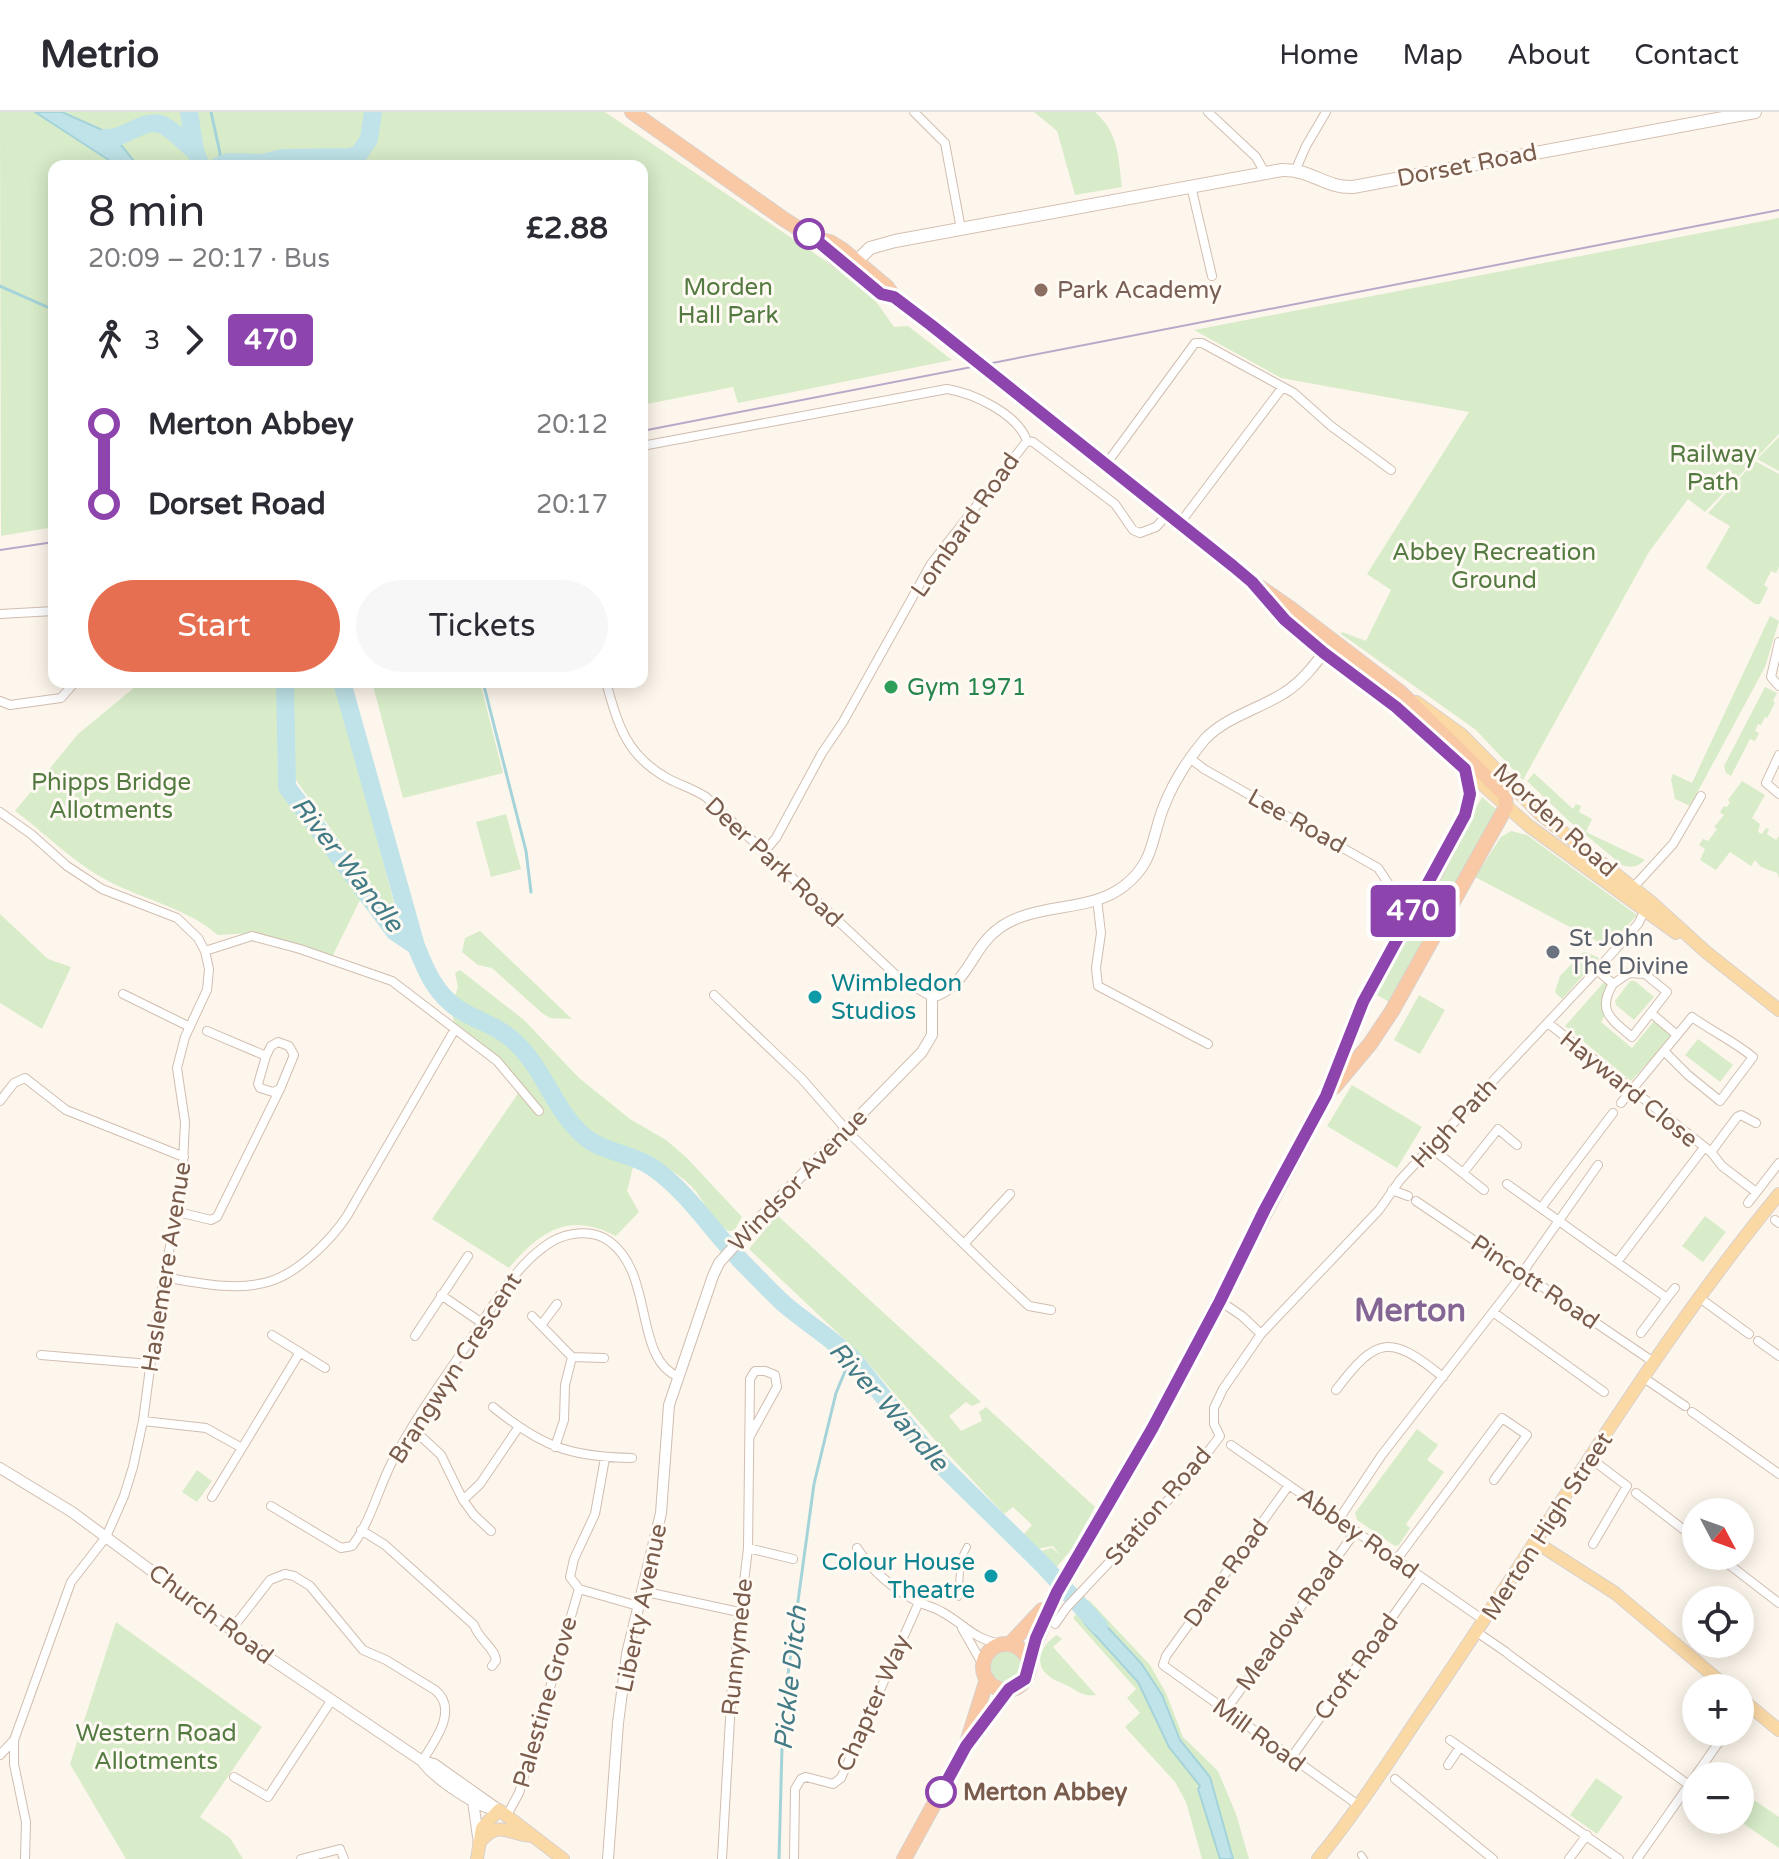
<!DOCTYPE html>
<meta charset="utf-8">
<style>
body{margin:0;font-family:"Varela Round",sans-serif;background:#f7f7f7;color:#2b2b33;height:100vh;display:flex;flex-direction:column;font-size:30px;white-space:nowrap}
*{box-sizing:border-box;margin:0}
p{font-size:26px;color:#7c7c81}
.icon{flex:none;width:44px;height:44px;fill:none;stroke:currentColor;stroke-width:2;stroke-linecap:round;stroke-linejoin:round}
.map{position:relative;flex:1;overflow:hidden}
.drawer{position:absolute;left:48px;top:48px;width:600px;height:528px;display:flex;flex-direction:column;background:#fff;border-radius:16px;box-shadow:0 4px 20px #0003}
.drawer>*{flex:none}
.badge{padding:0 16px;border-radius:6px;font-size:28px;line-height:52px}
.needle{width:52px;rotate:131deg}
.controls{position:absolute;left:1682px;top:1386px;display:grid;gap:16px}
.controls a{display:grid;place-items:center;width:72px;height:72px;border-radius:50%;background:#fff;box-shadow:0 4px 20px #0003;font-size:40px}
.map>.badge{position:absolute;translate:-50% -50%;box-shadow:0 0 0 4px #fff}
.legs{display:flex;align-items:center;gap:12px;height:88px;padding:0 40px;font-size:26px}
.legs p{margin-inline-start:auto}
.summary{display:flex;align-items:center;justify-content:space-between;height:136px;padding:0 40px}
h1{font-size:44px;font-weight:600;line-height:60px}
.primary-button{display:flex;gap:16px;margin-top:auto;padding:16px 40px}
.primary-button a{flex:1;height:92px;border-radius:48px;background:#e76f51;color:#fff;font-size:32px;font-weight:600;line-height:92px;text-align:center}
.primary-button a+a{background:#f7f7f7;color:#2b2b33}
ul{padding:0 40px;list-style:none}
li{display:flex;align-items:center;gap:28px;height:80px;font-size:30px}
li i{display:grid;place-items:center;width:12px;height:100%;margin:0 10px;background:currentColor}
li i::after{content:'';width:20px;height:20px;margin:-10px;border:6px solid;border-radius:50%;background:#fff}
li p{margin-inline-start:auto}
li:first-child i{background:linear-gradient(#0000 50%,currentColor 0)}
li:last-child i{background:linear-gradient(currentColor 50%,#0000 0)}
header{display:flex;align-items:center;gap:48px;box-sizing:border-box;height:112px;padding:0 40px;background:#fff;border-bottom:2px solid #e1e1e2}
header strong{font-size:38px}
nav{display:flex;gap:44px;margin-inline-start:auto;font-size:28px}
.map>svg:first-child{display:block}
.green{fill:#d8ecc9}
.water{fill:#bfe3e8;stroke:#a5d3da;stroke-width:2}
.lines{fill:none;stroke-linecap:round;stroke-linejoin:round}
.stream{stroke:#a5d3da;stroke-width:3}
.river{stroke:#bfe3e8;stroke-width:18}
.pedestrian-casing{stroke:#d1beb0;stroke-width:8}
.minor-casing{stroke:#d1beb0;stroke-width:10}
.tertiary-casing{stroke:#d1beb0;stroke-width:12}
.secondary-casing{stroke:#d6c0b0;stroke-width:14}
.primary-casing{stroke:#dad1cd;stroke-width:14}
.trunk-casing{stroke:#dad1cd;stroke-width:16}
.pedestrian{stroke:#fff;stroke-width:6}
.minor{stroke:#fff;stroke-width:8}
.tertiary{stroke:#fff;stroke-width:10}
.secondary{stroke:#fff;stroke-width:12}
.primary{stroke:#fbd9a5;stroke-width:12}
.trunk{stroke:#f9c8a4;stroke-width:14}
.tram{stroke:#b9a8c9;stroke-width:2}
.trunk-bridge-casing{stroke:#dad1cd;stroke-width:16;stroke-linecap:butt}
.trunk-bridge{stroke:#f9c8a4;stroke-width:14}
.line-1-casing{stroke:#fff;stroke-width:18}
.line-1{stroke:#8e44ad;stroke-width:12}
.stop-1-dot{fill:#fff;stroke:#8e44ad;stroke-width:4}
.education-dot{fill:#8d6e63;stroke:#fffaf3;stroke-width:3}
.leisure-dot{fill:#2e9e5b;stroke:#fffaf3;stroke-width:3}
.worship-dot{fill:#6b7280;stroke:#fffaf3;stroke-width:3}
.culture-dot{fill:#0f9aa8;stroke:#fffaf3;stroke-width:3}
.labels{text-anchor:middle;stroke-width:6;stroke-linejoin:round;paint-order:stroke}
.street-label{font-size:24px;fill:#7a5c4d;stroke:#fffaf3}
.park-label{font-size:24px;fill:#537a41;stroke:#fffaf3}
.education-label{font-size:24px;fill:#785e54;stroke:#fffaf3;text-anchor:start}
.leisure-label{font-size:24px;fill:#27864d;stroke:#fffaf3;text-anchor:start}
.worship-label{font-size:24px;fill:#5b616d;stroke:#fffaf3;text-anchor:start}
.culture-label{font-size:24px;fill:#0d838f;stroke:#fffaf3;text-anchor:start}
.stop-label{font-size:24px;font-weight:bold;fill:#7a5c4d;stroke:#fffaf3;text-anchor:start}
.water-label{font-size:26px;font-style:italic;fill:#437c86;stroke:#fffaf3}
.district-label{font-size:32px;font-weight:bold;fill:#846695;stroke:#fffaf3}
</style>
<header>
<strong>Metrio</strong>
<nav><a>Home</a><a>Map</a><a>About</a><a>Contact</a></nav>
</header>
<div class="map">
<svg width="1779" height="1747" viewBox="0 0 1779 1747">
<rect width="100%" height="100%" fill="#fdf6ec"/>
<path class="green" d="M0 0H605L824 148 873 185 894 215 908 214 952 248 738 291 733 275 642 293V54H54V415L1 424Z
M1034 0H1095C1119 22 1118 43 1122 75L1075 83 1057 19Z
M1779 106V322L1705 400 1688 387 1649 440 1523 668 1476 618 1341 522 1342 520 1366 529 1391 478 1367 462 1469 300 1281 266 1194 218Z
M1779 325V359L1757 347Z
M1755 349 1779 362V455L1776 461 1771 459 1764 473 1768 476 1760 492H1755L1706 456 1730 414 1708 401Z
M1770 504 1779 509 1765 555 1690 694 1675 687 1671 667 1673 662 1692 671Z
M141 570H277L278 666 297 699 318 727 315 731 322 734 362 784 332 845 253 821 218 823C186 796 145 788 108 769 74 751 46 722 15 699L78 622Z
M290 570H335L400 813 293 664Z
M372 570H480L503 661 403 686Z
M1765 575 1777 581 1773 589 1775 591 1767 606 1765 605 1761 613 1758 612 1755 619 1759 621 1755 629 1750 627 1731 664 1726 661 1724 654Z
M1534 661 1573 697 1576 692 1581 694 1579 700 1592 707 1586 720 1645 748C1638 755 1631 756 1622 753L1570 710 1527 669Z
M1742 669 1765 683 1752 706 1760 712 1758 720 1762 722 1766 716 1769 717 1767 722 1776 728 1779 724V766L1777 761 1761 755 1755 748 1751 754 1730 740 1716 758 1700 748 1705 737 1699 733 1703 727 1708 729 1717 717 1714 715 1724 703 1720 700 1724 694 1727 695 1730 690 1728 688Z
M1482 685 1497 698 1389 890 1374 881Z
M506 702 521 757 491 765 476 710Z
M1511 719 1527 723 1637 803 1608 835 1475 765 1501 725Z
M0 802 48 847 71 855 42 917 0 891Z
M480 819 572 907 550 906 542 901 492 856 478 853 462 840 465 826Z
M1586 840 1599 846 1562 887 1555 880 1560 864 1582 841Z
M460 858 524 908 579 966 630 1007 666 1028 686 1045 742 1105 734 1119H729C710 1110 704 1085 688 1071 678 1061 662 1054 650 1047L633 1055 627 1079 639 1100 616 1124C569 1099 540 1119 509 1156L432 1107 517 983 520 972 490 939 454 910 451 896 458 875 455 861Z
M1605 869 1610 873C1603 884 1602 892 1604 905L1601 910 1632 936 1654 909 1670 921 1671 925 1631 969 1565 914Z
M1630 869H1635L1654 885 1634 908 1616 893 1615 889Z
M1419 883 1445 898 1420 942 1394 928Z
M1698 927 1733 953 1720 970 1685 943Z
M1352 973 1422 1015 1397 1056 1327 1014Z
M777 1103 981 1290 972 1294 966 1290 949 1304 961 1319 982 1309 979 1300 986 1295 1095 1395 1071 1438 1054 1458 1037 1440 1052 1436 1059 1442 1053 1434 1037 1437 1023 1423 1032 1413 1013 1395 1004 1402 934 1327 862 1244 749 1137Z
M1705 1104 1726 1120 1703 1150 1682 1134Z
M1417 1317 1438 1333 1427 1348 1444 1360 1406 1412 1410 1416 1399 1433 1395 1434 1357 1408 1355 1401Z
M197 1358 212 1369 197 1390 182 1380Z
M1089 1488 1150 1553 1166 1581 1183 1625 1218 1659 1236 1702 1249 1747H1202L1186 1690 1175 1670 1125 1615 1140 1601 1127 1586 1136 1577 1073 1506Z
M116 1510 262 1615 200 1705 230 1726 243 1747H126L70 1652Z
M1057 1523 1062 1527 1053 1535 1096 1583C1083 1585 1078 1579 1066 1573 1061 1570 1054 1569 1049 1564 1032 1551 1042 1532 1057 1523Z
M991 1555a16 16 0 1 1 32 0a16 16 0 1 1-32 0Z
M1596 1666 1623 1685 1597 1722 1570 1703Z
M1754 1688 1779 1705V1736L1741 1710Z"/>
<path class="water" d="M35 0H62L118 25 121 33 138 54H118Z
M1086 1492 1141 1551 1162 1583 1180 1628 1210 1665 1233 1747H1220L1198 1677 1200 1674 1169 1635 1138 1570 1086 1513 1078 1500Z"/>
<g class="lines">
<path class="stream" d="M211 0 220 41V52
M0 174 54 198
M483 570 526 739 531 780
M779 1747 783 1599 814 1372 836 1281 846 1257 854 1248"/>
<path class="river" d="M189 0 195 39 201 54
M105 26C125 28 141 7 160 12 172 16 184 31 195 39
M218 54 228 50 263 51 282 46 351 45 359 42 369 27 373 0
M285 570 287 675 395 820 416 834
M342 570 416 834C426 859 436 883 460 898 479 910 501 915 517 932 545 959 555 1000 585 1025 605 1041 631 1041 652 1055 690 1081 715 1124 748 1156 760 1168 771 1180 783 1191 806 1211 832 1226 854 1248L926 1338 1042 1452 1099 1514"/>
<g class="pedestrian-casing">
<path id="pedestrian" d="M958 1485 961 1447 967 1435
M1361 1743 1364 1747"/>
</g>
<g class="minor-casing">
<path id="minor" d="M914 0 945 31 961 117
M1208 0 1256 45 1265 61
M1296 57 1306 34 1326 0
M1191 74 1212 164
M1027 329 1033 330 1115 392 1133 418 1140 421 1156 415 1168 402
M642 334 947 277C973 281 1018 302 1027 329
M1107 351 1195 231H1202L1294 281 1331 314 1391 358
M1180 411 1282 276
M0 502 54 499
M1779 530 1771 565 1779 574
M606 570C618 613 626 643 667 666 680 673 694 677 706 685L899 866 932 885
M0 589 10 593 61 586 75 570
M1779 643 1766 671 1779 682
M1191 647 1204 657 1378 756 1394 780
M0 700 31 722 67 754 102 777 177 806 198 826 205 839 209 857 207 878 185 925 177 956 185 1010 182 1071 157 1203 143 1309 133 1355 124 1384 106 1425 71 1470 14 1628V1652L26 1710 25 1747
M764 740 776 726 822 641 843 610 931 452 1027 329
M1630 779 1673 732 1701 684
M1097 787 1101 821 1096 856 1098 874 1208 932
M205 839 252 824 300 837 392 869 497 949 539 999
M1597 858 1613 872 1629 861 1645 862 1667 880 1632 925C1612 908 1596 899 1613 872
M123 882 190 915
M714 883 802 967 851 1023 999 1166 1029 1194 1051 1198
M1651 901 1677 923
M1548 911 1711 1040 1722 1054 1756 1080
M207 919 266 944 271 934 278 930 289 934 294 943 280 977 273 980 260 976 258 972 266 944
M0 989 14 971 25 966 66 998 184 1045
M1621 991 1692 905C1713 920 1732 928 1753 945L1720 989 1688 963 1664 939
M1430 1035 1484 1078
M1711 1040 1737 1005 1741 1003 1756 1011
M1463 1061 1498 1017 1517 1033
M1507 1072 1667 1186 1641 1221
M1392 1078 1408 1084
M1416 1089 1655 1251
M1748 1091 1779 1051
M1541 1096 1613 1001
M178 1100 211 1108 217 1105 280 977
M1775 1108 1779 1111
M964 1132 1010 1082
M1617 1150 1703 1037
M164 1165C198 1171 238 1180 271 1169 299 1160 331 1128 347 1104L455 917
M441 1183 482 1211
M1667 1186 1675 1176
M1701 1187 1749 1222
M1220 1189 1242 1204 1261 1222
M1493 1200 1604 1280
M532 1204 572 1245 604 1246
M542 1212 557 1192
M272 1223 325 1256
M415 1224 468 1144
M1758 1229 1779 1244
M41 1243 150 1252
M1644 1266 1685 1294
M1336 1278C1377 1224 1390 1222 1443 1265
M493 1295C541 1334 569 1345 632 1346
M1692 1300 1779 1362
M143 1309 206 1316 242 1336 300 1240
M412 1316 441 1343 463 1388 474 1403 491 1419
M1231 1333 1485 1509
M555 1335 564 1308 565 1273 572 1245
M605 1346 595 1402 574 1447 570 1465 579 1477 638 1494
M1590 1346 1627 1374 1593 1432
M1289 1373 1166 1544 1163 1553 1358 1693
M1636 1381 1696 1427
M212 1385 242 1336
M463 1388 480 1372 518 1316
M271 1394 341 1436 352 1434C370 1411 378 1378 391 1352 413 1310 440 1272 467 1233 491 1198 514 1153 551 1130 568 1120 593 1117 609 1129 655 1162 633 1247 679 1265
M1339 1407 1381 1344 1513 1174 1598 1053
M361 1418 385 1433 474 1513C479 1528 496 1537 496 1549L492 1554
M748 1436 793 1447
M857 1436C871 1458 895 1479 919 1490 926 1494 934 1495 942 1500 966 1513 972 1527 1002 1532
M1718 1444 1779 1491
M1397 1447 1502 1306 1527 1323 1494 1368
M642 1479 739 1500
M1055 1512 1067 1495 1186 1369 1220 1324 1214 1312V1296L1223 1277 1241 1251 1261 1222 1379 1098 1400 1068 1597 858 1638 812 1645 798
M962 1516 983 1553
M231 1518 270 1468 285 1462 294 1464 310 1474 363 1538 386 1548 435 1578C459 1597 435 1629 422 1649
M1478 1521 1506 1540
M1508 1542 1689 1673
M1225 1599 1356 1419
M1450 1628 1619 1747
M0 1643 13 1629
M1291 1646 1421 1465
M1448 1653 1460 1635
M234 1665 268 1685 331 1589
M1395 1667 1493 1747
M507 1703 519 1681 579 1477
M301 1747 340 1737 344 1747
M722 1747 732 1572 748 1436 750 1267 755 1259H765L775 1263 777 1275 750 1324
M794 1747 795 1677 801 1667 806 1665 833 1672 841 1666 919 1490
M1569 1747 1587 1723
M1637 1747 1726 1620"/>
</g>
<g class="tertiary-casing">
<path id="tertiary" d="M0 1356 72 1400 268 1545 422 1649 434 1652 499 1698
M422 1649C434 1666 479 1698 499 1698
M473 1689 478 1725
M608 1747 618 1611 627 1542 661 1401 669 1293 713 1164 719 1151 754 1112 922 940 932 923V885C968 874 971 837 998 817 1035 789 1088 802 1124 774 1155 750 1151 726 1164 694 1173 671 1189 646 1205 627 1226 605 1259 597 1284 581 1304 569 1319 547 1333 528"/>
</g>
<g class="secondary-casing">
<path id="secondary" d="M857 149 870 136 895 129 1282 58C1312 57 1324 76 1353 75L1755 0"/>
</g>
<g class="primary-casing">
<path id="primary" d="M1416 590 1462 623 1540 702 1651 790 1706 840 1779 898
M1465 657 1529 714 1676 821
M1537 1431 1615 1481 1728 1576
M1740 1586 1779 1618
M479 1731C499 1706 508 1723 532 1724
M477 1747 482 1716 499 1698 563 1747
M1318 1747C1355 1702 1387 1652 1420 1603 1540 1430 1645 1245 1779 1082"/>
</g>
<g class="trunk-casing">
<path id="trunk" d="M632 0 785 108 816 127 830 130 843 138 887 175 894 185 958 234
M818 129 836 147 885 183
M997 265 1252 470 1290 496 1400 580 1505 683 1506 695 1392 899 1370 932 1334 975
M1010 1532 1042 1498
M983 1555a23 23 0 1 1 46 0a23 23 0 1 1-46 0Z
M1028 1549 1057 1480 1152 1317 1326 984 1363 890 1436 760 1465 703 1470 686 1465 657 1396 595 1324 541 1285 508 1252 470
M976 1622 1009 1577
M904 1747 966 1634 987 1567"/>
</g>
<use href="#pedestrian" class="pedestrian"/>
<use href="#minor" class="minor"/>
<use href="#tertiary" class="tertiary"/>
<use href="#secondary" class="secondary"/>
<use href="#primary" class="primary"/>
<use href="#trunk" class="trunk"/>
<path class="tram" d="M642 319 1779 98
M0 438 54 430"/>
<g class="trunk-bridge-casing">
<path id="trunk-bridge" d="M958 234 997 265"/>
</g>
<use href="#trunk-bridge" class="trunk-bridge"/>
</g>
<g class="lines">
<g class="line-1-casing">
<path id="line-1" d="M809 122 881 182 894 185 931 213 1233 454 1252 470 1285 508 1324 541 1396 595 1465 657 1470 682 1465 703 1363 890 1326 984 1265 1097 1220 1189 1152 1317 1057 1480 1036 1526 1025 1567 1009 1577 966 1634 941 1680"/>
</g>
<use href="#line-1" class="line-1"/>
</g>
<g class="stop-1-dot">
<circle cx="809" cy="122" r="14"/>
<circle cx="941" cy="1680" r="14"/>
</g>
<circle class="education-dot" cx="1041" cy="178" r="8"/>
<circle class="leisure-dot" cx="891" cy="575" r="8"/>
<circle class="worship-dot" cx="1553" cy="840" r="8"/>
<g class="culture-dot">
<circle cx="815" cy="885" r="8"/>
<circle cx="991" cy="1464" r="8"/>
</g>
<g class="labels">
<g class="street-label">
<text transform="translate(1467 53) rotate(-11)" y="8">Dorset Road</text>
<text transform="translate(965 413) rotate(-55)" y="8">Lombard Road</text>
<text transform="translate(1555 708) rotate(42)" y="8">Morden Road</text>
<text transform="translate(1297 709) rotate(29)" y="8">Lee Road</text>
<text transform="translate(774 750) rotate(43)" y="8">Deer Park Road</text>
<text transform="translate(1629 977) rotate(39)" y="8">Hayward Close</text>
<text transform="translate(1454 1011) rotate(-47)" y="8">High Path</text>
<text transform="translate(798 1068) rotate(-46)" y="8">Windsor Avenue</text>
<text transform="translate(166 1155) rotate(-81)" y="8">Haslemere Avenue</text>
<text transform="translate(1535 1170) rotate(34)" y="8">Pincott Road</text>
<text transform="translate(455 1256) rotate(-57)" y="8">Brangwyn Crescent</text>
<text transform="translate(1158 1394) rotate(-49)" y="8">Station Road</text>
<text transform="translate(1547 1414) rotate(-57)" y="8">Merton High Street</text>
<text transform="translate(1358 1421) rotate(35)" y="8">Abbey Road</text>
<text transform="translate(1226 1461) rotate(-54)" y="8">Dane Road</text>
<text transform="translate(641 1496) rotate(-78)" y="8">Liberty Avenue</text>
<text transform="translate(211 1502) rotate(37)" y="8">Church Road</text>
<text transform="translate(1290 1509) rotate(-54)" y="8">Meadow Road</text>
<text transform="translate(737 1535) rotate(-84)" y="8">Runnymede</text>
<text transform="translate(1356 1555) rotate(-54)" y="8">Croft Road</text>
<text transform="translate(545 1590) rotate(-74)" y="8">Palestine Grove</text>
<text transform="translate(873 1591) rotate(-66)" y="8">Chapter Way</text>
<text transform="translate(1259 1623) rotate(36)" y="8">Mill Road</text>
</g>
<g class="park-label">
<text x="728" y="183">Morden<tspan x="728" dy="28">Hall Park</tspan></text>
<text x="1713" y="350">Railway<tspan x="1713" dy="28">Path</tspan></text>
<text x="1494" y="448">Abbey Recreation<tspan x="1494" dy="28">Ground</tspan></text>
<text x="111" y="678">Phipps Bridge<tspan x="111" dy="28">Allotments</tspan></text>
<text x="156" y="1629">Western Road<tspan x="156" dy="28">Allotments</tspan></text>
</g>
<g class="education-label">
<text x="1057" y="186">Park Academy</text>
</g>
<g class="leisure-label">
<text x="907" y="583">Gym 1971</text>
</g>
<g class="worship-label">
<text x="1569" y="834">St John<tspan x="1569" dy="28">The Divine</tspan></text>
</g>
<g class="culture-label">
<text x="831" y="879">Wimbledon<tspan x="831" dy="28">Studios</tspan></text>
<text x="975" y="1458" text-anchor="end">Colour House<tspan x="975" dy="28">Theatre</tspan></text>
</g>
<g class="stop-label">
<text x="963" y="1688">Merton Abbey</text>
</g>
<g class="water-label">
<text transform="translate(348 752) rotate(52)" y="9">River Wandle</text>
<text transform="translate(889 1294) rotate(48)" y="9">River Wandle</text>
<text transform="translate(790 1566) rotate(-84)" y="9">Pickle Ditch</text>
</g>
<g class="district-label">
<text x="1410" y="1209">Merton</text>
</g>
</g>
</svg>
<div class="controls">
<a><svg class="needle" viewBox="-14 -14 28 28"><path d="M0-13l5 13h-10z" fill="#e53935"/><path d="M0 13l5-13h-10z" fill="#7c7c81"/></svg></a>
<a><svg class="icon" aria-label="locate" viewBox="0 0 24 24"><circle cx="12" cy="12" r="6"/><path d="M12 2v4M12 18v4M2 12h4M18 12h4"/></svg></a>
<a>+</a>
<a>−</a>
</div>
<b class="badge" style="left:1413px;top:799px;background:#8e44ad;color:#fff">470</b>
<section class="drawer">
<div class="summary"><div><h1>8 min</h1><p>20:09 – 20:17 · Bus</p></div><b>£2.88</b></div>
<div class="legs"><svg class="icon" aria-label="walk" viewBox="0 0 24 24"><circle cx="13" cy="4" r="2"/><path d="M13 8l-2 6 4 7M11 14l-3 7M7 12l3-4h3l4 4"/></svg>3<svg class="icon" aria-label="forward" viewBox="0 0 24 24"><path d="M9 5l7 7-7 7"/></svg><b class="badge" style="background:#8e44ad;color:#fff">470</b></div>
<ul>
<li><i style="color:#8e44ad"></i><b>Merton Abbey</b><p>20:12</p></li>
<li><i style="color:#8e44ad"></i><b>Dorset Road</b><p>20:17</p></li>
</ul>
<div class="primary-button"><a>Start</a><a>Tickets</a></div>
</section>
</div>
